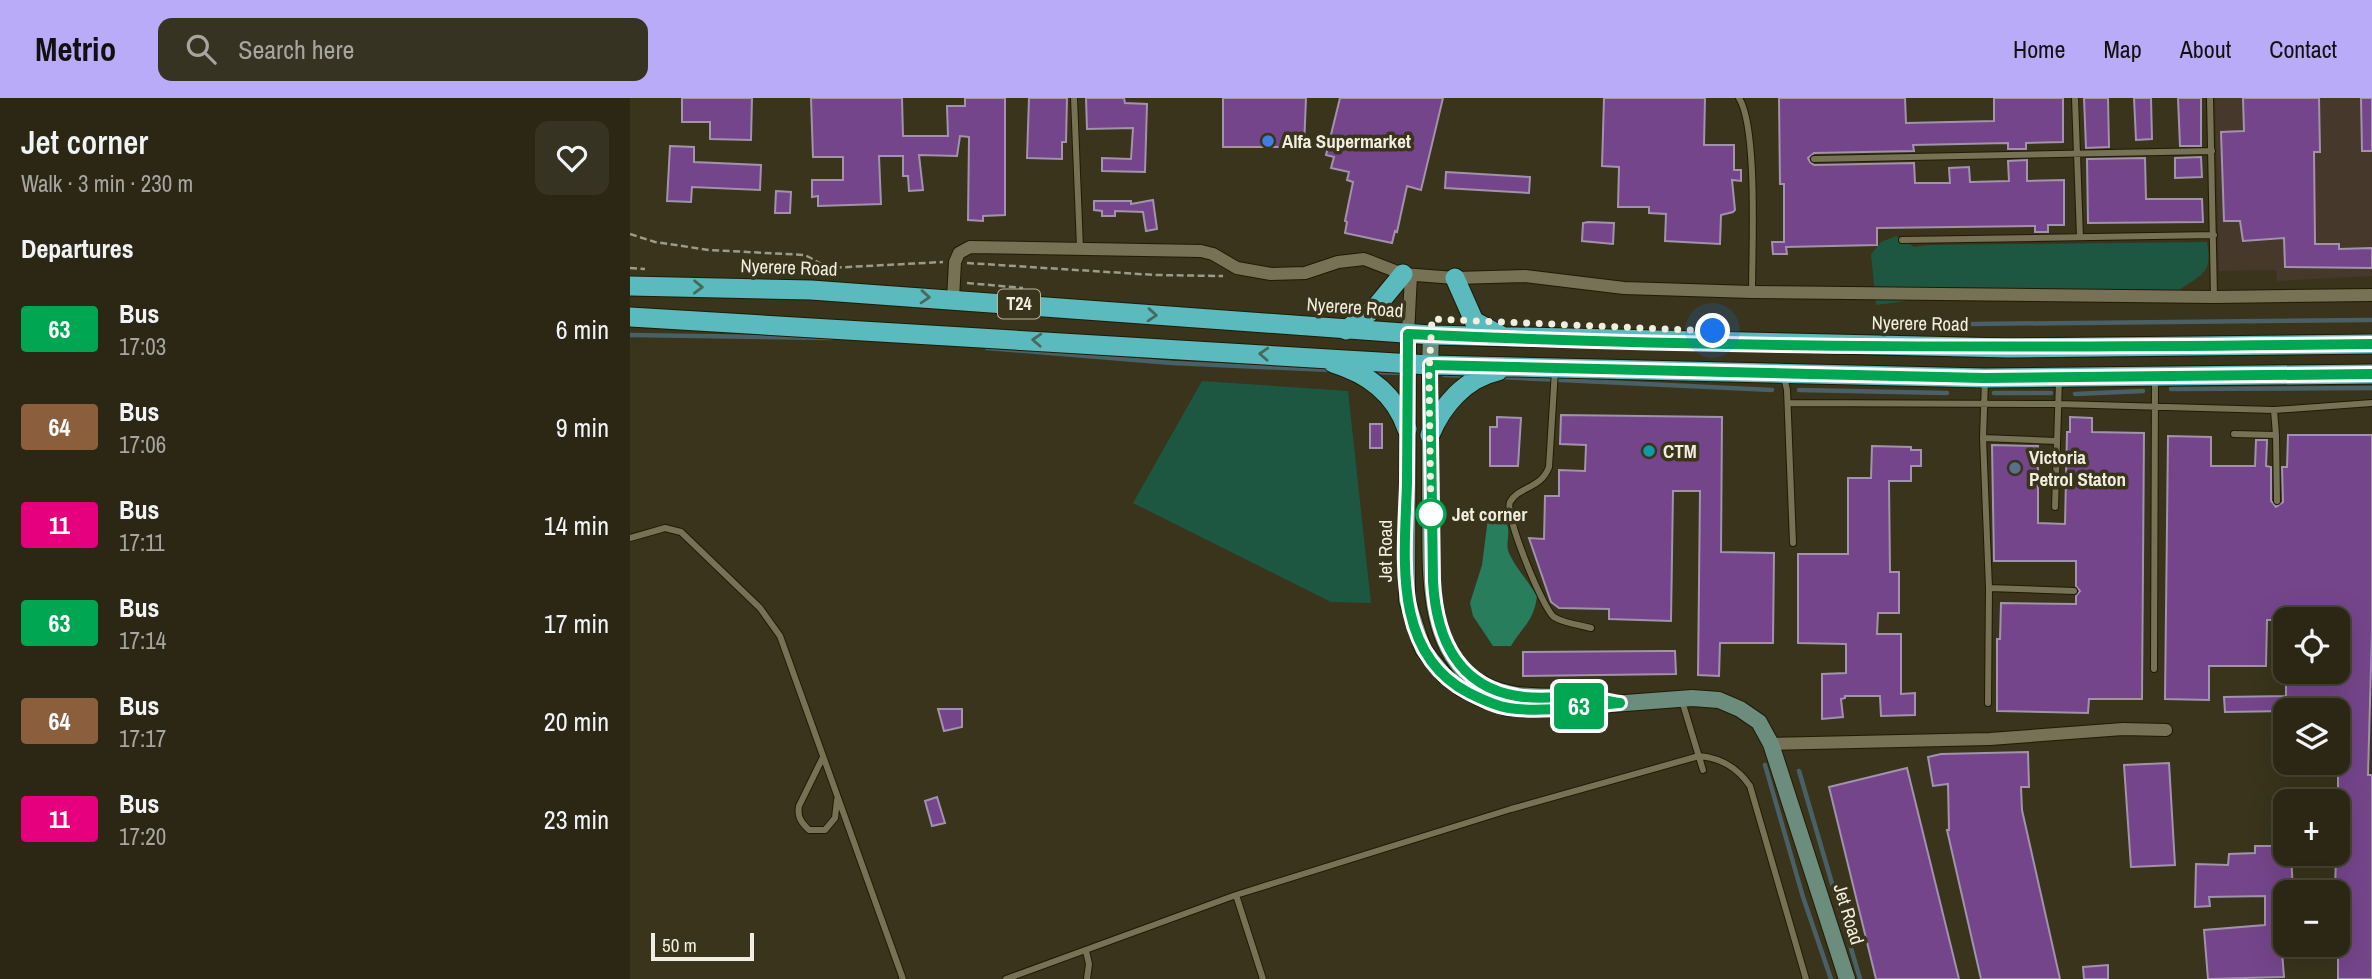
<!DOCTYPE html>
<meta charset="utf-8">
<style>
body{margin:0;font-family:"Archivo Narrow",sans-serif;background:#373322;color:#f1f3f6;height:100vh;display:flex;flex-direction:column;font-size:26px;white-space:nowrap}
*{box-sizing:border-box;margin:0}
p{font-size:23px;color:#a6a5a0}
.icon{flex:none;width:38px;height:38px;fill:none;stroke:currentColor;stroke-width:2;stroke-linecap:round;stroke-linejoin:round}
.map{position:relative;flex:1;overflow:hidden}
.panel{display:flex;flex-direction:column;background:#2b2714;width:630px}
.panel>*{flex:none}
.badge{padding:0 14px;border-radius:5px;font-size:24px;line-height:46px}
.buttons{position:absolute;left:1643px;top:509px;display:grid;gap:14px}
.buttons a{display:grid;place-items:center;width:77px;height:77px;border-radius:14px;background:#2b2714;box-shadow:0 7px 28px #0002,0 0 0 2px #474434;font-size:35px}
.scale{position:absolute;left:21px;bottom:18px;width:103px;box-sizing:border-box;padding-left:7px;border:4px solid #f1eedf;border-top:0;font-size:19px;line-height:24px;white-space:nowrap;color:#f1eedf;-webkit-text-stroke:5px #39341b;paint-order:stroke}
.you{position:absolute;width:35px;height:35px;margin:-18px;border:5px solid #fff;border-radius:50%;background:#1a73e8;box-shadow:0 0 0 10px #1a73e833}
.map>.badge{position:absolute;translate:-50% -50%;box-shadow:0 0 0 4px #fff}
h2{padding:0 21px;font-size:26px;line-height:63px}
.round{display:grid;place-items:center;flex:none;width:74px;height:74px;border-radius:14px;background:#373322}
.headline{display:flex;align-items:center;justify-content:space-between;height:119px;padding:0 21px}
h1{font-size:33px;font-weight:600;line-height:52px}
ul{padding:0;list-style:none}
li{display:flex;align-items:center;gap:21px;height:98px;padding:0 21px}
li div{flex:1}
li b{display:block;font-size:26px}
li em{font-style:normal}
li .badge{min-width:77px;font-weight:700;text-align:center}
header{display:flex;align-items:center;gap:42px;box-sizing:border-box;height:98px;padding:0 35px;background:#b9abf7;color:#111}
header strong{font-size:33px}
nav{display:flex;gap:38px;margin-inline-start:auto;font-size:24px}
.search{width:490px;height:63px;background:#373322;display:flex;align-items:center;gap:18px;box-sizing:border-box;padding:0 24px;border-radius:14px;color:#a6a5a0;font-size:26px}
main{display:flex;flex:1;min-height:0}
.map>svg:first-child{display:block}
.commercial{fill:#46382b}
.green{fill:#1e5741}
.forest{fill:#287d5d}
.lines{fill:none;stroke-linecap:round;stroke-linejoin:round}
.stream{stroke:#4a6067;stroke-width:4.5}
.building{fill:#74458b;stroke:#a292ab;stroke-width:2}
.service-casing{stroke:#201b03;stroke-width:8}
.minor-casing{stroke:#201b03;stroke-width:14}
.secondary-casing{stroke:#201b03;stroke-width:18}
.trunk-casing{stroke:#201b03;stroke-width:21}
.path{stroke:#9e9a86;stroke-width:2.5;stroke-dasharray:7 3.5;stroke-linecap:butt}
.service{stroke:#777156;stroke-width:6}
.minor{stroke:#777156;stroke-width:12}
.secondary{stroke:#6c8c7d;stroke-width:16}
.trunk{stroke:#5ababe;stroke-width:19}
.oneway{stroke:#466a5c}
.line-casing{stroke:#fff;stroke-width:16}
.line{stroke:#00a651;stroke-width:10}
.walk{stroke:#f1eedf;stroke-width:7;stroke-dasharray:0 12.6}
.shop-dot{fill:#3f7fe0;stroke:#39341b;stroke-width:2.5}
.culture-dot{fill:#0f9aa8;stroke:#39341b;stroke-width:2.5}
.service-dot{fill:#5c6f8a;stroke:#39341b;stroke-width:2.5}
.stop-dot{fill:#fff;stroke:#00a651;stroke-width:3.5}
.labels{text-anchor:middle;stroke-width:7;stroke-linejoin:round;paint-order:stroke}
.shield{fill:#39341b;stroke:#bab6a4;stroke-width:2}
.shield-label{font-size:18px;font-weight:bold;fill:#f1eedf}
.poi-label{font-size:19px;font-weight:bold;fill:#f1eedf;stroke:#39341b;text-anchor:start}
.street-label{font-size:19px;fill:#f1eedf;stroke:#39341b}
.stop-label{font-size:19px;font-weight:bold;fill:#f1eedf;stroke:#39341b;text-anchor:start}
</style>
<header>
<strong>Metrio</strong>
<div class="search"><svg class="icon" aria-label="search" viewBox="0 0 24 24"><circle cx="10" cy="10" r="6"/><path d="M15 15l6 6"/></svg>Search here</div>
<nav><a>Home</a><a>Map</a><a>About</a><a>Contact</a></nav>
</header>
<main>
<section class="panel">
<div class="headline"><div><h1>Jet corner</h1><p>Walk · 3 min · 230 m</p></div><a class="round"><svg class="icon" aria-label="heart" viewBox="0 0 24 24"><path d="M12 20l-8-8c-3-5 5-10 8-4 3-6 11-1 8 4z"/></svg></a></div>
<h2>Departures</h2>
<ul>
<li><span class="badge" style="background:#00a651;color:#fff">63</span><div><b>Bus</b><p>17:03</p></div><em>6 min</em></li>
<li><span class="badge" style="background:#8b5e3c;color:#fff">64</span><div><b>Bus</b><p>17:06</p></div><em>9 min</em></li>
<li><span class="badge" style="background:#e6007e;color:#fff">11</span><div><b>Bus</b><p>17:11</p></div><em>14 min</em></li>
<li><span class="badge" style="background:#00a651;color:#fff">63</span><div><b>Bus</b><p>17:14</p></div><em>17 min</em></li>
<li><span class="badge" style="background:#8b5e3c;color:#fff">64</span><div><b>Bus</b><p>17:17</p></div><em>20 min</em></li>
<li><span class="badge" style="background:#e6007e;color:#fff">11</span><div><b>Bus</b><p>17:20</p></div><em>23 min</em></li>
</ul>
</section>
<div class="map">
<svg width="1742" height="881" viewBox="0 0 1742 881">
<rect width="100%" height="100%" fill="#39341b"/>
<path class="commercial" d="M1585 0H1742V178L1647 183 1646 172 1589 173Z"/>
<path class="green" d="M1266 138 1284 149 1299 147 1577 144C1583 175 1572 176 1549 192L1295 191 1276 203 1246 207 1241 156 1251 144Z
M572 283 718 293 741 505 701 504 503 405Z"/>
<path class="forest" d="M865 417C888 427 873 441 879 455 885 469 899 484 907 498 904 523 893 528 881 548H863L843 518 840 505 852 467 858 420Z"/>
<g class="lines">
<path class="stream" d="M1340 226 1742 222
M0 237 201 240
M357 250 542 265 701 272
M741 274 774 275
M814 277 840 278
M870 279 1142 292
M1541 291 1742 290
M1169 292 1317 295
M1364 295H1421
M1445 296 1513 293
M1135 667 1173 799 1201 881
M1169 673 1230 881"/>
</g>
<path class="building" d="M52 0H122L121 42 80 41V24H52Z
M181 0H272L273 38H318L317 8H335V0H375V117L353 118V123L338 122 339 39 330 38 327 58 289 57 293 92 279 93 278 78H273V58H249L251 106 188 108V98L182 99V82H213V59H183Z
M399 0H437L436 44H432V61L397 60Z
M456 0H494L495 5 517 6 515 74 472 73V60L501 61 503 30 457 31Z
M593 0H676L674 49H593Z
M710 0H813L791 92 777 88 767 134 765 133 762 145 715 135 717 124 715 123 723 84 717 82 719 74 701 70 704 59 696 57Z
M974 0H1075L1074 47H1104V72H1111V83L1102 82 1105 112 1103 114 1091 117 1090 146 1035 143 1036 116 1019 115V109H988L989 69 972 68Z
M1149 0H1275L1276 25 1364 23V0H1433V44L1396 45V51H1378V45L1283 47 1284 53 1184 55 1178 60 1180 64 1184 67 1284 65 1285 85H1320L1319 70 1339 69 1340 84 1379 83 1378 63 1397 62V83L1434 82V127H1418V134H1405V128L1247 130V147L1156 149 1157 156H1143L1142 144H1154V86H1150Z
M1454 0H1478L1479 49 1456 50Z
M1504 0H1521L1522 41 1506 42Z
M1548 0H1571V48H1550Z
M1613 0H1689L1690 54H1684L1685 146H1709V151L1742 150V170L1655 169 1654 140 1613 143 1610 123H1594L1591 34 1614 33Z
M1731 0H1742V53H1732Z
M40 48 64 49V64L131 67 130 92 62 89 61 104 37 103Z
M1571 59 1572 79 1545 80V60Z
M1515 60 1516 101H1572L1573 124 1458 125 1457 61Z
M816 74 900 79 899 95 815 90Z
M146 93 161 94 160 115H145Z
M523 102 527 131 516 133 513 114 485 113V118H472V113L464 112V103H501V106Z
M958 124 984 125 983 146 952 143 953 125Z
M931 317 1092 319 1091 454 1144 455 1143 545H1090L1089 578 1068 577 1070 393H1043L1041 523 979 521V511L929 510 921 504 899 440 914 441 915 398H929V372L955 373 956 347 930 346Z
M867 319 891 320 888 368H860V329H867Z
M1440 319 1462 320V334L1514 335 1512 601H1459L1458 615 1367 613V541H1370L1371 505 1446 506V498L1450 493 1446 488V463H1364L1362 347 1408 348V425L1435 426 1437 334H1440Z
M740 326H752V350H740Z
M1658 337H1742V533L1738 677H1742V881H1708V794H1705L1706 756H1708V612L1595 614 1594 599 1656 598V574H1713L1714 522H1637L1636 568H1579V602L1535 601 1538 338 1581 339V368H1625L1626 342H1637L1636 368 1641 369V403L1646 409 1653 404 1652 369H1657Z
M1242 348 1281 349V352H1291V368H1281V383H1259L1260 474H1269V515H1248L1247 536H1271V596L1285 595V617L1251 618 1250 598H1215V600L1211 601 1213 619 1192 621V576L1216 575V546L1168 545V456H1218V380H1241Z
M1032 553H1045L1046 576 893 578V554Z
M308 611H332V629L314 633Z
M1398 654 1399 689H1391L1392 712 1430 881H1351L1317 732H1319L1318 686 1303 688 1298 659 1311 656Z
M1539 665 1545 767 1501 769 1494 667Z
M1277 670 1329 881H1246L1199 689Z
M307 699 315 725 302 728 295 703Z
M1625 748H1646V755L1661 756 1663 794H1656V828H1650L1654 879 1578 881 1574 832 1635 827V798L1579 799 1580 808 1565 809 1566 766 1598 767 1599 756 1625 755Z
M1478 867V881H1454L1453 869Z"/>
<g class="lines">
<g class="service-casing">
<path id="service" d="M444 0 450 150
M1109 0C1128 30 1122 154 1122 194
M1445 0 1450 139
M1580 0 1584 199
M1184 61 1582 53
M1272 142 1584 137
M925 272 919 369C911 391 889 388 880 404 874 416 913 511 924 519 933 525 950 527 961 530
M1154 279 1157 292 1163 445
M1355 282 1353 340 1359 490 1358 605
M1158 305 1428 306 1644 312 1646 337 1647 403
M1644 312 1742 305
M1604 336 1646 337
M1353 340 1426 343
M1425 409 1429 282
M0 440 35 430 51 434 130 510 150 538 273 881
M1359 490 1444 493
M1524 571 1525 281
M1052 603 1073 672
M193 659 169 708C167 719 171 724 179 732H195L205 720 207 702
M606 797 633 881
M456 853 459 866 457 881
M376 881 606 797 881 711 1069 658C1091 660 1107 669 1120 688L1176 881"/>
</g>
<g class="minor-casing">
<path id="minor" d="M323 201 325 164 329 155 340 149 571 153 583 156 607 170 641 176 675 175 708 164 734 161 773 176 825 180 895 178 994 190 1122 194 1584 199 1742 197
M778 236 781 177
M1141 646 1360 641 1493 631 1536 632"/>
</g>
<g class="secondary-casing">
<path id="secondary" d="M778 236 777 502 793 551 814 577 831 590 854 602 878 610 942 609 1062 600 1089 602 1110 611 1129 624 1141 646 1217 881
M801 237C799 291 800 344 800 397 801 437 798 480 807 519 811 538 821 561 836 575 865 600 901 599 937 599"/>
</g>
<g class="trunk-casing">
<path id="trunk" d="M825 180 844 223 872 238
M0 188 181 192 801 237 1379 250 1742 246
M0 219 800 267 1355 280 1742 276
M716 232 745 210 773 176
M703 265C738 276 765 295 777 331
M800 337C812 307 836 280 868 273"/>
</g>
<path class="path" d="M0 136 25 144 79 152 175 157 199 170 313 164
M337 165 525 177 593 178
M0 170 15 171
M337 185 393 190"/>
<use href="#service" class="service"/>
<use href="#minor" class="minor"/>
<use href="#secondary" class="secondary"/>
<use href="#trunk" class="trunk"/>
</g>
<defs><path id="oneway-chevron" d="M-2-3.5L2.5 0L-2 3.5" fill="none" stroke-width="1.6" stroke-linecap="round" stroke-linejoin="round" transform="scale(1.75)"/></defs>
<g class="oneway">
<use href="#oneway-chevron" transform="translate(68 189) rotate(1)"/>
<use href="#oneway-chevron" transform="translate(295 199) rotate(4)"/>
<use href="#oneway-chevron" transform="translate(522 217) rotate(4)"/>
<use href="#oneway-chevron" transform="translate(407 242) rotate(-177)"/>
<use href="#oneway-chevron" transform="translate(634 256) rotate(-177)"/>
</g>
<g class="lines">
<g class="line-casing">
<path id="line" d="M1742 246C1421 250 1099 251 778 236 778 286 777 335 777 385 775 457 761 555 839 595 851 601 865 608 879 610 911 615 957 608 990 605 977 603 965 600 952 599 931 598 908 602 887 598 827 588 806 539 803 483L800 267 1354 280 1742 276"/>
</g>
<use href="#line" class="line"/>
<path class="walk" d="M801 416 799 276 802 221 1083 233"/>
</g>
<circle class="shop-dot" cx="638" cy="43" r="7"/>
<circle class="culture-dot" cx="1019" cy="353" r="7"/>
<circle class="service-dot" cx="1385" cy="370" r="7"/>
<circle class="stop-dot" cx="801" cy="416" r="14"/>
<g class="labels">
<rect class="shield" x="368" y="191.5" width="42" height="29" rx="5"/>
<g class="shield-label">
<text x="389" y="212">T24</text>
</g>
<g class="poi-label">
<text x="652" y="50">Alfa Supermarket</text>
<text x="1033" y="360">CTM</text>
<text x="1399" y="366">Victoria<tspan x="1399" dy="22">Petrol Staton</tspan></text>
</g>
<g class="street-label">
<text transform="translate(159 169) rotate(2)" y="7">Nyerere Road</text>
<text transform="translate(725 209) rotate(4)" y="7">Nyerere Road</text>
<text transform="translate(1290 225) rotate(1)" y="7">Nyerere Road</text>
<text transform="translate(755 453) rotate(-90)" y="7">Jet Road</text>
<text transform="translate(1219 816) rotate(73)" y="7">Jet Road</text>
</g>
<g class="stop-label">
<text x="822" y="423">Jet corner</text>
</g>
</g>
</svg>
<div class="buttons">
<a><svg class="icon" aria-label="locate" viewBox="0 0 24 24"><circle cx="12" cy="12" r="6"/><path d="M12 2v4M12 18v4M2 12h4M18 12h4"/></svg></a>
<a><svg class="icon" aria-label="layers" viewBox="0 0 24 24"><path d="M12 4l9 5-9 5-9-5zM3 14l9 5 9-5"/></svg></a>
<a>+</a>
<a>−</a>
</div>
<div class="scale">50 m</div>
<div class="you" style="left:1083px;top:233px"></div>
<b class="badge" style="left:949px;top:608px;background:#00a651;color:#fff">63</b>
</div>
</main>
